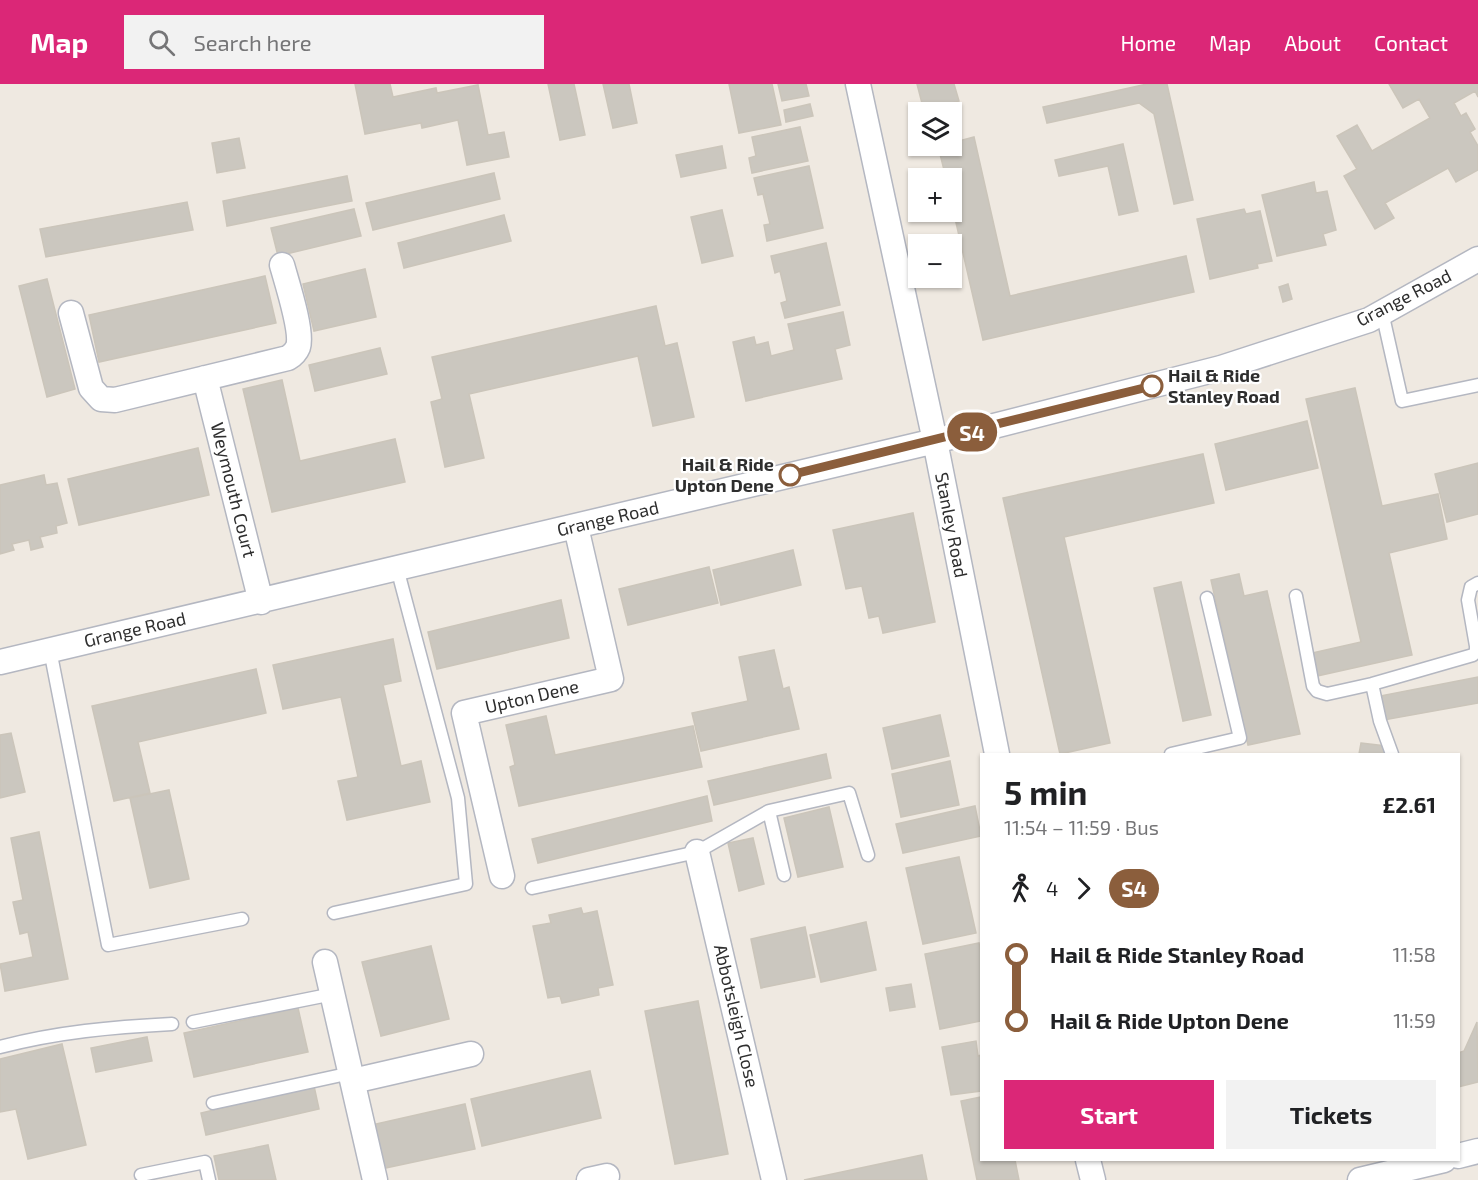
<!DOCTYPE html>
<meta charset="utf-8">
<style>
body{margin:0;font-family:"Exo 2",sans-serif;background:#f2f2f2;color:#202124;height:100vh;display:flex;flex-direction:column;font-size:22px;white-space:nowrap}
*{box-sizing:border-box;margin:0}
p{font-size:20px;color:#757577}
.icon{flex:none;width:33px;height:33px;fill:none;stroke:currentColor;stroke-width:2;stroke-linecap:round;stroke-linejoin:round}
.map{position:relative;flex:1;overflow:hidden}
.side{position:absolute;left:980px;top:669px;width:480px;height:408px;display:flex;flex-direction:column;background:#fff;border-radius:0px;box-shadow:0 2px 4px #0004}
.side>*{flex:none}
.badge{padding:0 12px;border-radius:20px;font-size:21px;line-height:39px}
.buttons{position:absolute;left:908px;top:18px;display:grid;gap:12px}
.buttons a{display:grid;place-items:center;width:54px;height:54px;border-radius:0px;background:#fff;box-shadow:0 2px 4px #0004;font-size:30px}
.map>.badge{position:absolute;translate:-50% -50%;box-shadow:0 0 0 3px #fff}
.legs{display:flex;align-items:center;gap:9px;height:66px;padding:0 24px;font-size:20px}
.legs p{margin-inline-start:auto}
.overview{display:flex;align-items:center;justify-content:space-between;height:102px;padding:0 24px}
h1{font-size:33px;font-weight:700;line-height:45px}
.button{display:flex;gap:12px;margin-top:auto;padding:12px 24px}
.button a{flex:1;height:69px;border-radius:0px;background:#db2777;color:#fff;font-size:24px;font-weight:700;line-height:69px;text-align:center}
.button a+a{background:#f2f2f2;color:#202124}
ul{padding:0 24px;list-style:none}
li{display:flex;align-items:center;gap:21px;height:66px;font-size:22px}
li i{display:grid;place-items:center;width:9px;height:100%;margin:0 8px;background:currentColor}
li i::after{content:'';width:15px;height:15px;margin:-8px;border:4px solid;border-radius:50%;background:#fff}
li p{margin-inline-start:auto}
li:first-child i{background:linear-gradient(#0000 50%,currentColor 0)}
li:last-child i{background:linear-gradient(currentColor 50%,#0000 0)}
header{display:flex;align-items:center;gap:36px;box-sizing:border-box;height:84px;padding:0 30px;background:#db2777;color:#fff}
header strong{font-size:28px}
nav{display:flex;gap:33px;margin-inline-start:auto;font-size:21px}
.search{width:420px;height:54px;background:#f2f2f2;display:flex;align-items:center;gap:15px;box-sizing:border-box;padding:0 21px;border-radius:0px;color:#757577;font-size:22px}
.map>svg:first-child{display:block}
.building{fill:#cbc7bf;stroke:#cbc5ba;stroke-width:1.5}
.lines{fill:none;stroke-linecap:round;stroke-linejoin:round}
.lane-casing{stroke:#b4b7c1;stroke-width:15}
.street-casing{stroke:#b4b7c1;stroke-width:27}
.lane{stroke:#fff;stroke-width:12}
.street{stroke:#fff;stroke-width:24}
.line-1-casing{stroke:#fff;stroke-width:14}
.line-1{stroke:#8b5e3c;stroke-width:9}
.stop-1-dot{fill:#fff;stroke:#8b5e3c;stroke-width:3}
.labels{text-anchor:middle;stroke-width:4.5;stroke-linejoin:round;paint-order:stroke}
.street-label{font-size:18px;fill:#2e2e2e;stroke:#fff}
.stop-label{font-size:18px;font-weight:bold;fill:#2e2e2e;stroke:#fff;text-anchor:start}
</style>
<header>
<strong>Map</strong>
<div class="search"><svg class="icon" aria-label="search" viewBox="0 0 24 24"><circle cx="10" cy="10" r="6"/><path d="M15 15l6 6"/></svg>Search here</div>
<nav><a>Home</a><a>Map</a><a>About</a><a>Contact</a></nav>
</header>
<div class="map">
<svg width="1478" height="1096" viewBox="0 0 1478 1096">
<rect width="100%" height="100%" fill="#efe9e1"/>
<path class="building" d="M355 0H390L393 13 436 4 437 9 478 1 488 51 504 48 509 73 467 81 458 36 422 44 421 39 365 50Z
M548 0H574L585 51 560 56Z
M603 0H629L637 39 613 44Z
M729 0H772L781 41 739 49Z
M778 0H806L809 12 782 17Z
M917 0H954L959 17 924 27Z
M1147 0H1167L1193 116 1174 120 1154 30 1139 19 1047 39 1043 23Z
M1389 0H1478V13L1475 7 1454 19 1461 32 1466 29 1475 45 1470 48 1478 62V86L1456 98 1448 84 1385 119 1394 134 1375 145 1344 92 1357 85 1337 52 1357 41 1372 67 1430 34 1419 15 1403 24Z
M810 20 813 32 786 38 784 26Z
M800 43 808 77 752 89 749 74 756 72 752 53Z
M974 53 1010 212 1186 172 1194 208 983 256 951 117V94H946L938 62H951V59Z
M239 54 245 84 217 89 212 59Z
M1123 60 1138 127 1119 131 1108 82 1059 92 1055 76Z
M722 62 726 84 681 93 676 71Z
M809 82 823 144 767 157 764 141 770 140 763 110 758 111 754 94Z
M494 89 500 115 373 146 366 119Z
M347 92 352 117 227 142 223 117Z
M1314 98 1316 109 1327 107 1336 146 1323 150 1326 161 1277 172 1262 111Z
M187 118 193 146 46 173 40 145Z
M354 125 361 152 278 172 271 144Z
M1244 125 1246 130 1260 127 1272 177 1257 180 1258 184 1210 195 1197 135Z
M722 126 733 172 702 179 691 133Z
M504 131 511 157 404 184 398 159Z
M826 159 840 221 785 234 781 219 787 217 780 187 775 189 771 172Z
M365 185 376 233 314 247 303 200Z
M265 192 276 239 99 278 89 231Z
M47 195 75 305 47 313 19 202Z
M1288 200 1292 215 1283 218 1279 203Z
M656 222 665 262 677 259 694 333 653 342 638 272 469 310 484 374 445 383 431 318 442 315 432 273Z
M843 228 850 261 835 265 842 295 746 317 733 258 754 253 756 261 768 258 771 272 794 266 788 240Z
M380 264 387 290 315 307 309 281Z
M282 296 300 377 395 355 405 398 272 428 243 305Z
M1355 304 1382 422 1438 410 1447 455 1389 469 1412 571 1317 592 1312 569 1361 558 1306 315Z
M1307 337 1318 384 1226 406 1215 360Z
M198 364 209 411 79 441 68 395Z
M1203 370 1214 419 1064 453 1110 659 1060 670 1003 414Z
M1478 379V430L1447 438 1435 390Z
M44 391 46 401 57 399 67 439 56 442 57 449 40 453 43 463 31 466 29 456 12 460 14 466 0 470V401Z
M913 429 935 538 883 549 879 532 869 534 862 502 846 505 833 446Z
M793 466 801 501 721 521 713 486Z
M709 483 718 519 628 541 619 505Z
M1239 490 1244 512 1267 507 1300 650 1248 661 1211 496Z
M1181 498 1211 631 1183 637 1154 504Z
M561 516 569 554 437 585 428 548Z
M393 555 401 597 383 601 401 682 421 677 430 718 347 736 338 697 358 693 341 613 283 625 273 581Z
M774 566 783 605 789 603 799 645 701 667 692 629 748 617 739 573Z
M256 585 266 629 138 658 150 709 114 717 92 622Z
M1478 593V619L1384 636 1380 612Z
M940 631 949 672 892 685 883 644Z
M546 632 555 671 693 642 702 683 519 722 510 683 515 681 506 641Z
M11 649 25 708 0 714V651Z
M1361 659 1386 662 1385 670H1359Z
M826 670 831 694 714 721 708 697Z
M950 677 959 721 901 733 892 690Z
M169 706 189 795 150 804 130 714Z
M707 712 712 737 538 779 532 755Z
M975 722 981 752 903 769 896 740Z
M829 723 843 783 798 793 784 734Z
M39 748 68 895 5 907 0 880 33 873 28 848 20 850 13 818 23 816 11 754Z
M753 754 764 800 739 807 728 759Z
M959 773 976 849 923 860 906 784Z
M581 824 583 830 597 827 613 901 598 904 599 911 562 919 560 912 548 914 533 842 551 839 549 831Z
M866 838 876 886 821 898 810 851Z
M805 843 815 893 761 904 751 855Z
M979 859 981 870V937L940 945 925 870Z
M431 862 449 935 381 952 362 878Z
M911 900 915 923 890 927 886 904Z
M698 917 728 1070 675 1080 645 927Z
M298 924 308 968 194 993 184 949Z
M1477 938 1478 998 1458 1003V969L1464 967Z
M147 953 152 977 96 988 91 964Z
M976 957 978 972 981 971V1007L951 1011 942 963Z
M62 960 86 1061 28 1075 16 1025 0 1028V975Z
M590 987 601 1034 482 1062 471 1015Z
M314 1002 319 1025 206 1051 201 1029Z
M981 1013V1076H1015L1019 1096H977L961 1017Z
M465 1020 475 1065 376 1086 367 1042Z
M268 1061 276 1096H219L214 1072Z
M922 1071 927 1096H804Z"/>
<g class="lines">
<g class="lane-casing">
<path id="lane" d="M1382 228 1402 317 1478 301
M1296 512 1313 602 1317 607 1327 610 1372 600 1473 571 1476 567V562L1468 516 1471 503 1478 499
M50 566 108 861 242 835
M1372 600 1380 637 1392 670
M1171 670 1240 654 1207 514
M769 727 784 791
M532 804 697 768 769 727 849 709 868 771
M334 829 466 800 458 714 397 484
M193 938 333 910
M0 963C57 948 113 943 172 940
M213 1019 351 989
M141 1091 205 1078 209 1096"/>
</g>
<g class="street-casing">
<path id="street" d="M858 0 935 357 997 670
M71 229 91 304 101 315 115 316 288 274C293 271 296 268 298 263 303 248 287 199 282 181
M205 294 261 518
M0 578 935 357 1221 284 1369 236 1478 175
M697 768 774 1096
M502 792 464 629 611 595 576 443
M325 878 375 1096
M353 997 471 970
M1458 1072 1478 1067
M1088 1076 1093 1096
M589 1096 607 1092
M1360 1096 1444 1076"/>
</g>
<use href="#lane" class="lane"/>
<use href="#street" class="street"/>
</g>
<g class="lines">
<g class="line-1-casing">
<path id="line-1" d="M790 391 1152 302"/>
</g>
<use href="#line-1" class="line-1"/>
</g>
<g class="stop-1-dot">
<circle cx="1152" cy="302" r="10"/>
<circle cx="790" cy="391" r="10"/>
</g>
<g class="labels">
<g class="street-label">
<text transform="translate(1404 214) rotate(-27)" y="6">Grange Road</text>
<text transform="translate(233 406) rotate(76)" y="6">Weymouth Court</text>
<text transform="translate(608 435) rotate(-13)" y="6">Grange Road</text>
<text transform="translate(951 441) rotate(79)" y="6">Stanley Road</text>
<text transform="translate(135 546) rotate(-13)" y="6">Grange Road</text>
<text transform="translate(532 613) rotate(-13)" y="6">Upton Dene</text>
<text transform="translate(736 932) rotate(77)" y="6">Abbotsleigh Close</text>
</g>
<g class="stop-label">
<text x="1168" y="298">Hail &amp; Ride<tspan x="1168" dy="21">Stanley Road</tspan></text>
<text x="774" y="387" text-anchor="end">Hail &amp; Ride<tspan x="774" dy="21">Upton Dene</tspan></text>
</g>
</g>
</svg>
<div class="buttons">
<a><svg class="icon" aria-label="layers" viewBox="0 0 24 24"><path d="M12 4l9 5-9 5-9-5zM3 14l9 5 9-5"/></svg></a>
<a>+</a>
<a>−</a>
</div>
<b class="badge" style="left:972px;top:348px;background:#8b5e3c;color:#fff">S4</b>
<section class="side">
<div class="overview"><div><h1>5 min</h1><p>11:54 – 11:59 · Bus</p></div><b>£2.61</b></div>
<div class="legs"><svg class="icon" aria-label="walk" viewBox="0 0 24 24"><circle cx="13" cy="4" r="2"/><path d="M13 8l-2 6 4 7M11 14l-3 7M7 12l3-4h3l4 4"/></svg>4<svg class="icon" aria-label="forward" viewBox="0 0 24 24"><path d="M9 5l7 7-7 7"/></svg><b class="badge" style="background:#8b5e3c;color:#fff">S4</b></div>
<ul>
<li><i style="color:#8b5e3c"></i><b>Hail &amp; Ride Stanley Road</b><p>11:58</p></li>
<li><i style="color:#8b5e3c"></i><b>Hail &amp; Ride Upton Dene</b><p>11:59</p></li>
</ul>
<div class="button"><a>Start</a><a>Tickets</a></div>
</section>
</div>
